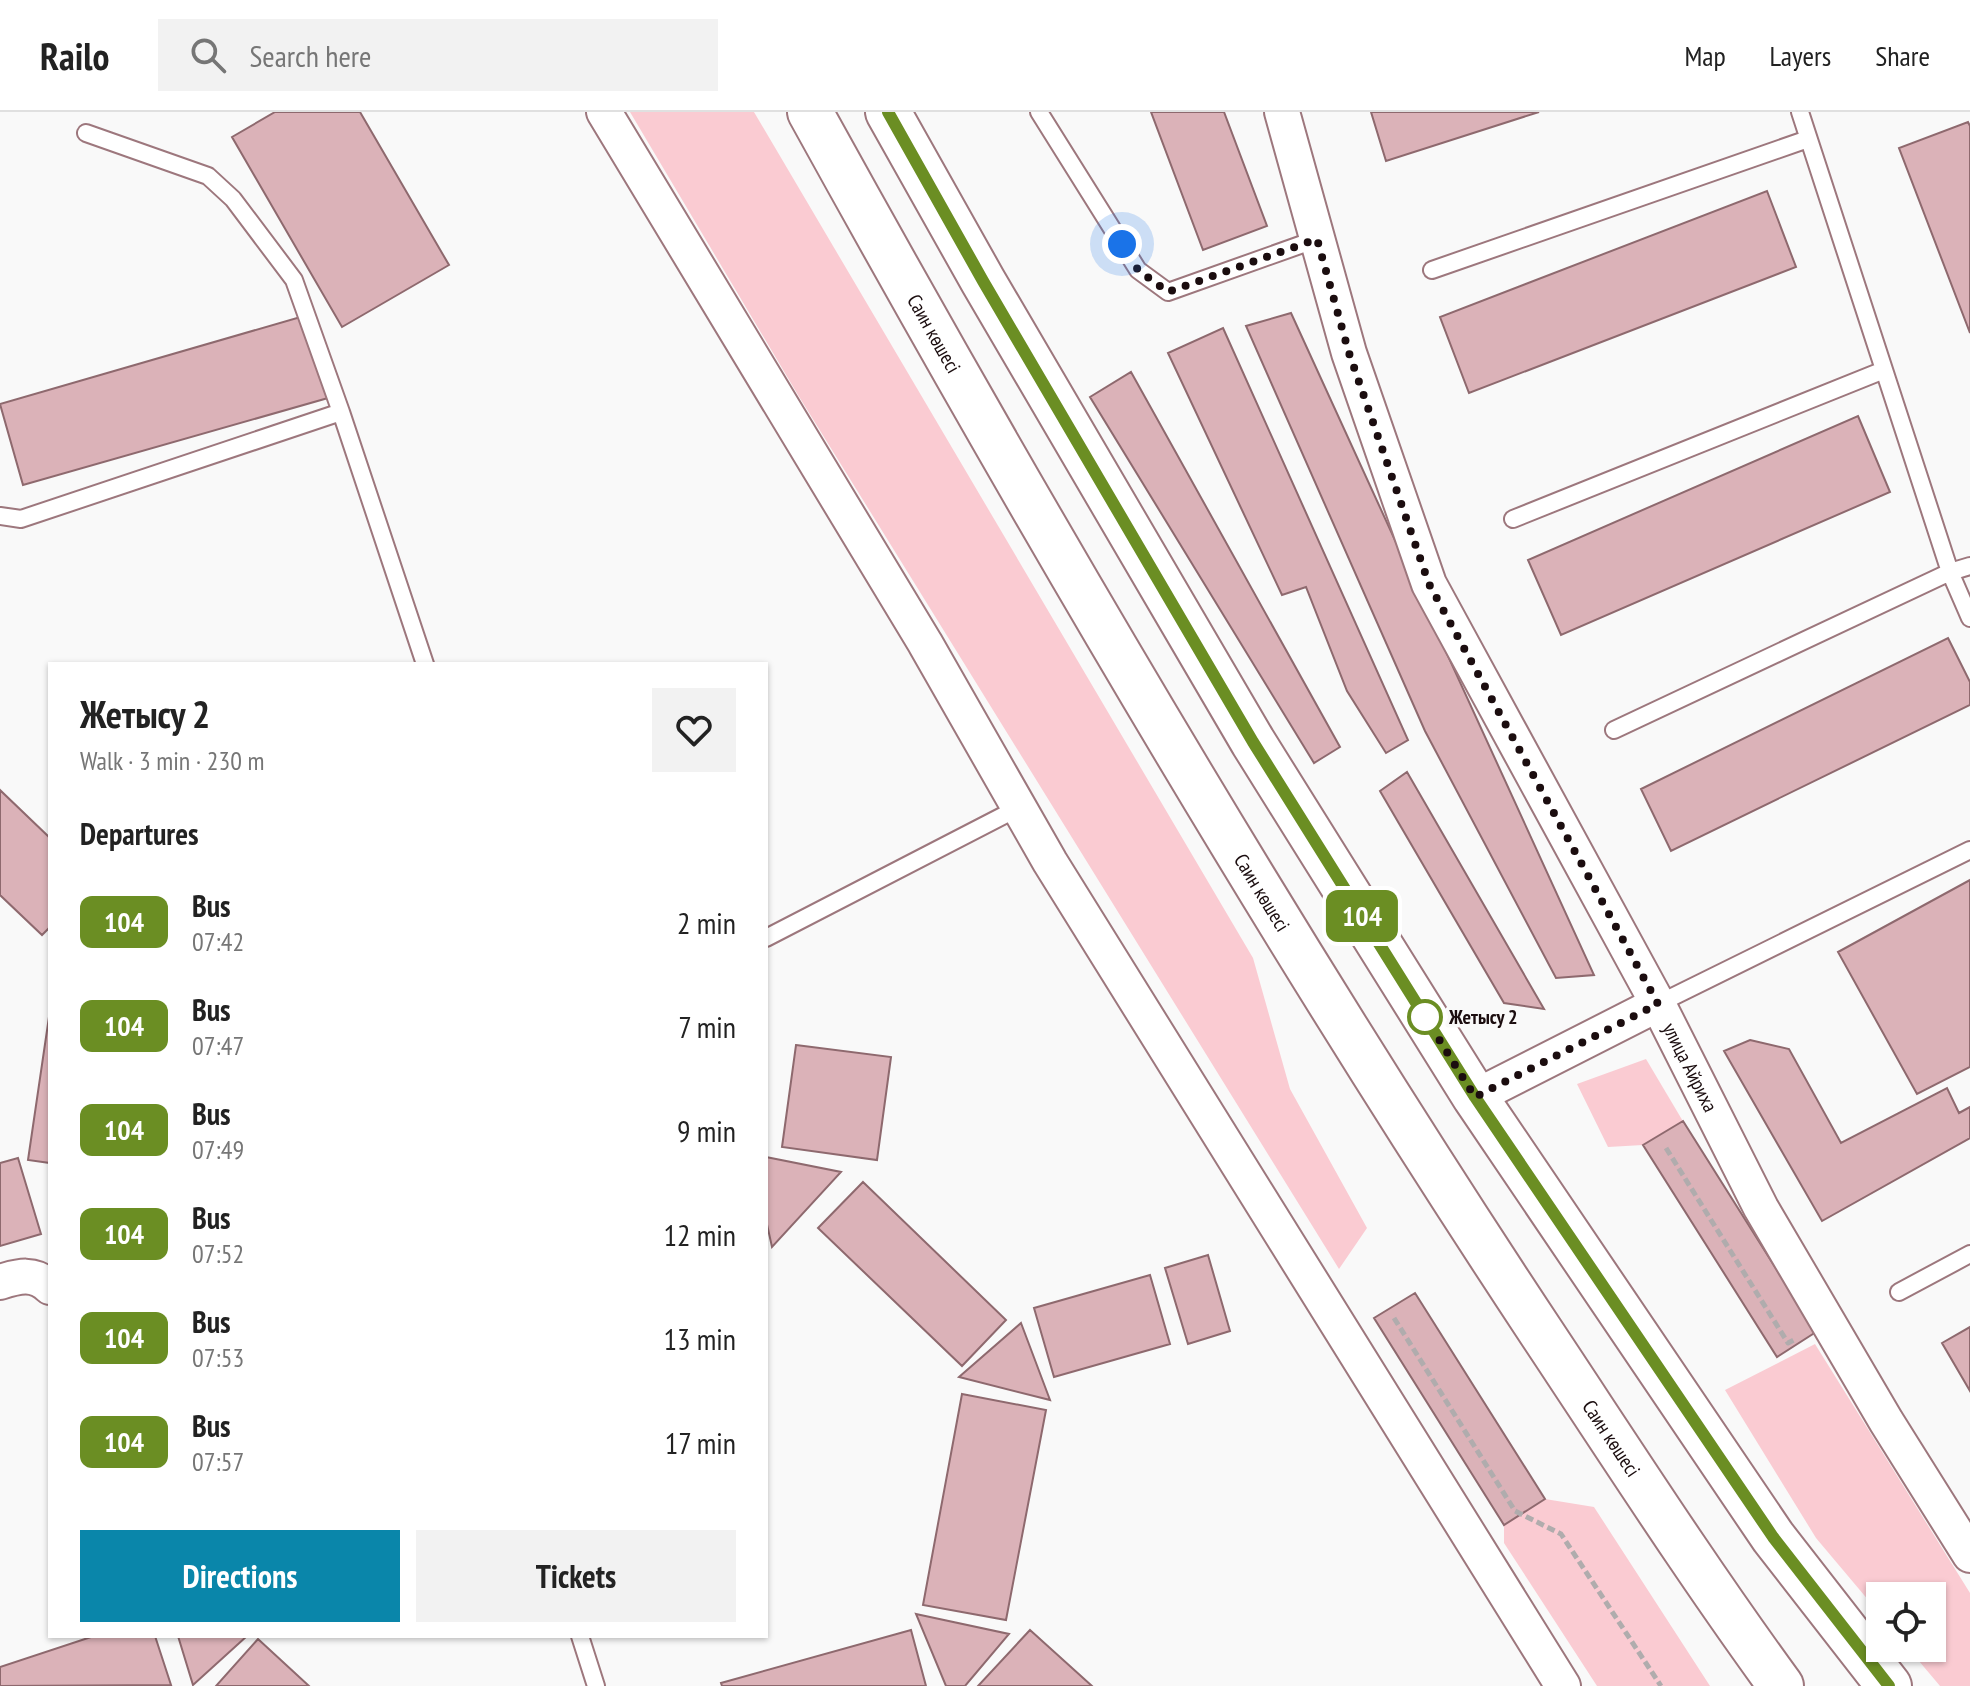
<!DOCTYPE html>
<meta charset="utf-8">
<style>
body{margin:0;font-family:"PT Sans Narrow",sans-serif;background:#f2f2f2;color:#222;height:100vh;display:flex;flex-direction:column;font-size:30px;white-space:nowrap}
*{box-sizing:border-box;margin:0}
p{font-size:26px;color:#767676}
.icon{flex:none;width:44px;height:44px;fill:none;stroke:currentColor;stroke-width:2;stroke-linecap:round;stroke-linejoin:round}
.map{position:relative;flex:1;overflow:hidden}
.details{position:absolute;left:48px;top:550px;width:720px;height:976px;display:flex;flex-direction:column;background:#fff;border-radius:0px;box-shadow:0 2px 6px #0004}
.details>*{flex:none}
.badge{padding:0 16px;border-radius:12px;font-size:28px;line-height:52px}
.fabs{position:absolute;left:1866px;top:1470px;display:grid;gap:16px}
.fabs a{display:grid;place-items:center;width:80px;height:80px;border-radius:0px;background:#fff;box-shadow:0 2px 6px #0004;font-size:40px}
.you{position:absolute;width:40px;height:40px;margin:-20px;border:6px solid #fff;border-radius:50%;background:#1a73e8;box-shadow:0 0 0 12px #1a73e833}
.map>.badge{position:absolute;translate:-50% -50%;box-shadow:0 0 0 4px #fff}
h2{padding:0 32px;font-size:30px;line-height:72px}
.round{display:grid;place-items:center;flex:none;width:84px;height:84px;border-radius:0px;background:#f2f2f2}
.headline{display:flex;align-items:center;justify-content:space-between;height:136px;padding:0 32px}
h1{font-size:38px;font-weight:700;line-height:60px}
.cta{display:flex;gap:16px;margin-top:auto;padding:16px 32px}
.cta a{flex:1;height:92px;border-radius:0px;background:#0a86aa;color:#fff;font-size:32px;font-weight:700;line-height:92px;text-align:center}
.cta a+a{background:#f2f2f2;color:#222}
ul{padding:0;list-style:none}
li{display:flex;align-items:center;gap:24px;height:104px;padding:0 32px}
li div{flex:1}
li b{display:block;font-size:30px}
li em{font-style:normal}
li .badge{min-width:88px;font-weight:700;text-align:center}
header{display:flex;align-items:center;gap:48px;box-sizing:border-box;height:112px;padding:0 40px;background:#fff;border-bottom:2px solid #e0e0e0}
header strong{font-size:38px}
nav{display:flex;gap:44px;margin-inline-start:auto;font-size:28px}
.search{width:560px;height:72px;background:#f2f2f2;display:flex;align-items:center;gap:20px;box-sizing:border-box;padding:0 28px;border-radius:0px;color:#767676;font-size:30px}
.map>svg:first-child{display:block}
.green{fill:#facbd2}
.building{fill:#dbb2b8;stroke:#8e696e;stroke-width:2}
.lines{fill:none;stroke-linecap:round;stroke-linejoin:round}
.lane-casing{stroke:#9d777d;stroke-width:20}
.street-casing{stroke:#9d777d;stroke-width:38}
.primary-casing{stroke:#9d777d;stroke-width:48}
.path{stroke:#b0acad;stroke-width:5;stroke-dasharray:8 4;stroke-linecap:butt}
.lane{stroke:#fff;stroke-width:16}
.street{stroke:#fff;stroke-width:34}
.primary{stroke:#fff;stroke-width:44}
.line-casing{stroke:#fff;stroke-width:18}
.line{stroke:#6b8e23;stroke-width:12}
.walk{stroke:#1b0d0f;stroke-width:8;stroke-dasharray:0 14.4}
.stop-dot{fill:#fff;stroke:#6b8e23;stroke-width:4}
.labels{text-anchor:middle;stroke-width:7;stroke-linejoin:round;paint-order:stroke}
.street-label{font-size:20px;fill:#1b0d0f;stroke:#f9f9f9}
.stop-label{font-size:20px;font-weight:bold;fill:#1b0d0f;stroke:#f9f9f9;text-anchor:start}
</style>
<header>
<strong>Railo</strong>
<div class="search"><svg class="icon" aria-label="search" viewBox="0 0 24 24"><circle cx="10" cy="10" r="6"/><path d="M15 15l6 6"/></svg>Search here</div>
<nav><a>Map</a><a>Layers</a><a>Share</a></nav>
</header>
<div class="map">
<svg width="1970" height="1574" viewBox="0 0 1970 1574">
<rect width="100%" height="100%" fill="#f9f9f9"/>
<path class="green" d="M630 0H754L1253 846 1290 977 1367 1116 1339 1157 798 283Z
M1646 947 1684 1011 1643 1033 1608 1035 1577 972Z
M1815 1232 1970 1481V1574H1940L1908 1536H1932V1484H1880V1502L1816 1426 1725 1278Z
M1545 1387 1594 1395 1710 1574H1597L1504 1431V1413Z"/>
<path class="building" d="M275 0H360L449 153 342 215 232 25Z
M1151 0H1224L1267 114 1203 138Z
M1371 0H1539L1386 49Z
M1968 10 1970 14V221L1899 36Z
M1767 79 1796 155 1469 281 1440 205Z
M1291 201 1594 863 1556 866 1425 619 1246 214Z
M304 204 328 286 23 373 0 292Z
M1223 216 1408 628 1386 641 1347 579 1306 475 1282 483 1168 241Z
M1131 260 1340 635 1314 651 1090 285Z
M1858 304 1890 380 1561 523 1528 448Z
M1948 526 1970 570V593L1671 739 1641 677Z
M1407 660 1544 897 1504 891 1380 679Z
M0 678 50 726V815L42 823 0 783Z
M1970 768V955L1917 982 1838 840Z
M50 898V1051L28 1048Z
M1750 928 1789 937 1841 1031 1947 976 1959 1001 1970 995V1026L1822 1109 1724 939Z
M796 933 891 945 877 1048 782 1035Z
M1683 1009 1816 1220 1777 1245 1643 1033Z
M766 1045 841 1060 772 1135 766 1108Z
M18 1046 41 1122 0 1134V1051Z
M863 1070 1006 1208 962 1254 818 1116Z
M1208 1143 1230 1219 1188 1232 1165 1156Z
M1150 1163 1170 1232 1054 1265 1034 1196Z
M1415 1181 1545 1387 1504 1413 1374 1206Z
M1021 1211 1050 1288 959 1265Z
M1970 1215V1279L1942 1231Z
M962 1282 1046 1298 1006 1508 923 1493Z
M916 1502 1009 1522 965 1574H946Z
M911 1518 926 1574H722L721 1571Z
M1030 1518 1092 1574H978Z
M94 1524H155L171 1573 0 1574V1555Z
M178 1524H247L193 1573Z
M258 1527 309 1574H216Z"/>
<g class="lines">
<g class="lane-casing">
<path id="lane" d="M1039 0 1138 158 1168 180 1317 127
M1800 0 1950 460 1970 506
M86 21 208 64 233 87 294 168 341 300
M1432 158 1808 27
M0 404 21 407 341 300 425 552
M1513 407 1884 258
M1614 618 1950 460 1970 454
M766 826 1018 696
M1658 892 1970 738
M1899 1180 1970 1142
M580 1524 596 1574"/>
</g>
<g class="street-casing">
<g id="street">
<path d="M604 0 925 531 1050 750 1563 1574"/>
<path id="s1" d="M1282 0 1349 241 1429 472 1658 892 1761 1096 1886 1309 1970 1443"/>
<path d="M1475 985 1658 892"/>
<path d="M0 1170C19 1164 34 1160 50 1175"/>
</g>
</g>
<g class="primary-casing">
<g id="primary">
<path id="s2" d="M810 0C1039 415 1279 824 1541 1220 1620 1339 1697 1459 1781 1574"/>
<path d="M888 0 983 169 1253 630 1475 985 1773 1425 1889 1574"/>
</g>
</g>
<path class="path" d="M1666 1036 1788 1231 1796 1227
M1394 1206 1515 1399 1561 1422 1661 1574"/>
<use href="#lane" class="lane"/>
<use href="#street" class="street"/>
<use href="#primary" class="primary"/>
</g>
<g class="lines">
<g class="line-casing">
<path id="line" d="M888 0 983 169 1253 630 1475 985 1773 1425 1889 1574"/>
</g>
<use href="#line" class="line"/>
<path class="walk" d="M1122 132 1138 158 1168 180 1317 127 1349 241 1429 472 1658 892 1475 985 1425 905"/>
</g>
<circle class="stop-dot" cx="1425" cy="905" r="16"/>
<g class="labels">
<g class="street-label">
<text dy="7" stroke="none"><textPath href="#s2" startOffset="254">Саин көшесі</textPath></text>
<text dy="7" stroke="none"><textPath href="#s2" startOffset="902">Саин көшесі</textPath></text>
<text dy="7" stroke="none"><textPath href="#s1" startOffset="1044">улица Айриха</textPath></text>
<text dy="7" stroke="none"><textPath href="#s2" startOffset="1550">Саин көшесі</textPath></text>
</g>
<g class="stop-label">
<text x="1449" y="912">Жетысу 2</text>
</g>
</g>
</svg>
<div class="fabs">
<a><svg class="icon" aria-label="locate" viewBox="0 0 24 24"><circle cx="12" cy="12" r="6"/><path d="M12 2v4M12 18v4M2 12h4M18 12h4"/></svg></a>
</div>
<div class="you" style="left:1122px;top:132px"></div>
<b class="badge" style="left:1362px;top:804px;background:#6b8e23;color:#fff">104</b>
<section class="details">
<div class="headline"><div><h1>Жетысу 2</h1><p>Walk · 3 min · 230 m</p></div><a class="round"><svg class="icon" aria-label="heart" viewBox="0 0 24 24"><path d="M12 20l-8-8c-3-5 5-10 8-4 3-6 11-1 8 4z"/></svg></a></div>
<h2>Departures</h2>
<ul>
<li><span class="badge" style="background:#6b8e23;color:#fff">104</span><div><b>Bus</b><p>07:42</p></div><em>2 min</em></li>
<li><span class="badge" style="background:#6b8e23;color:#fff">104</span><div><b>Bus</b><p>07:47</p></div><em>7 min</em></li>
<li><span class="badge" style="background:#6b8e23;color:#fff">104</span><div><b>Bus</b><p>07:49</p></div><em>9 min</em></li>
<li><span class="badge" style="background:#6b8e23;color:#fff">104</span><div><b>Bus</b><p>07:52</p></div><em>12 min</em></li>
<li><span class="badge" style="background:#6b8e23;color:#fff">104</span><div><b>Bus</b><p>07:53</p></div><em>13 min</em></li>
<li><span class="badge" style="background:#6b8e23;color:#fff">104</span><div><b>Bus</b><p>07:57</p></div><em>17 min</em></li>
</ul>
<div class="cta"><a>Directions</a><a>Tickets</a></div>
</section>
</div>
